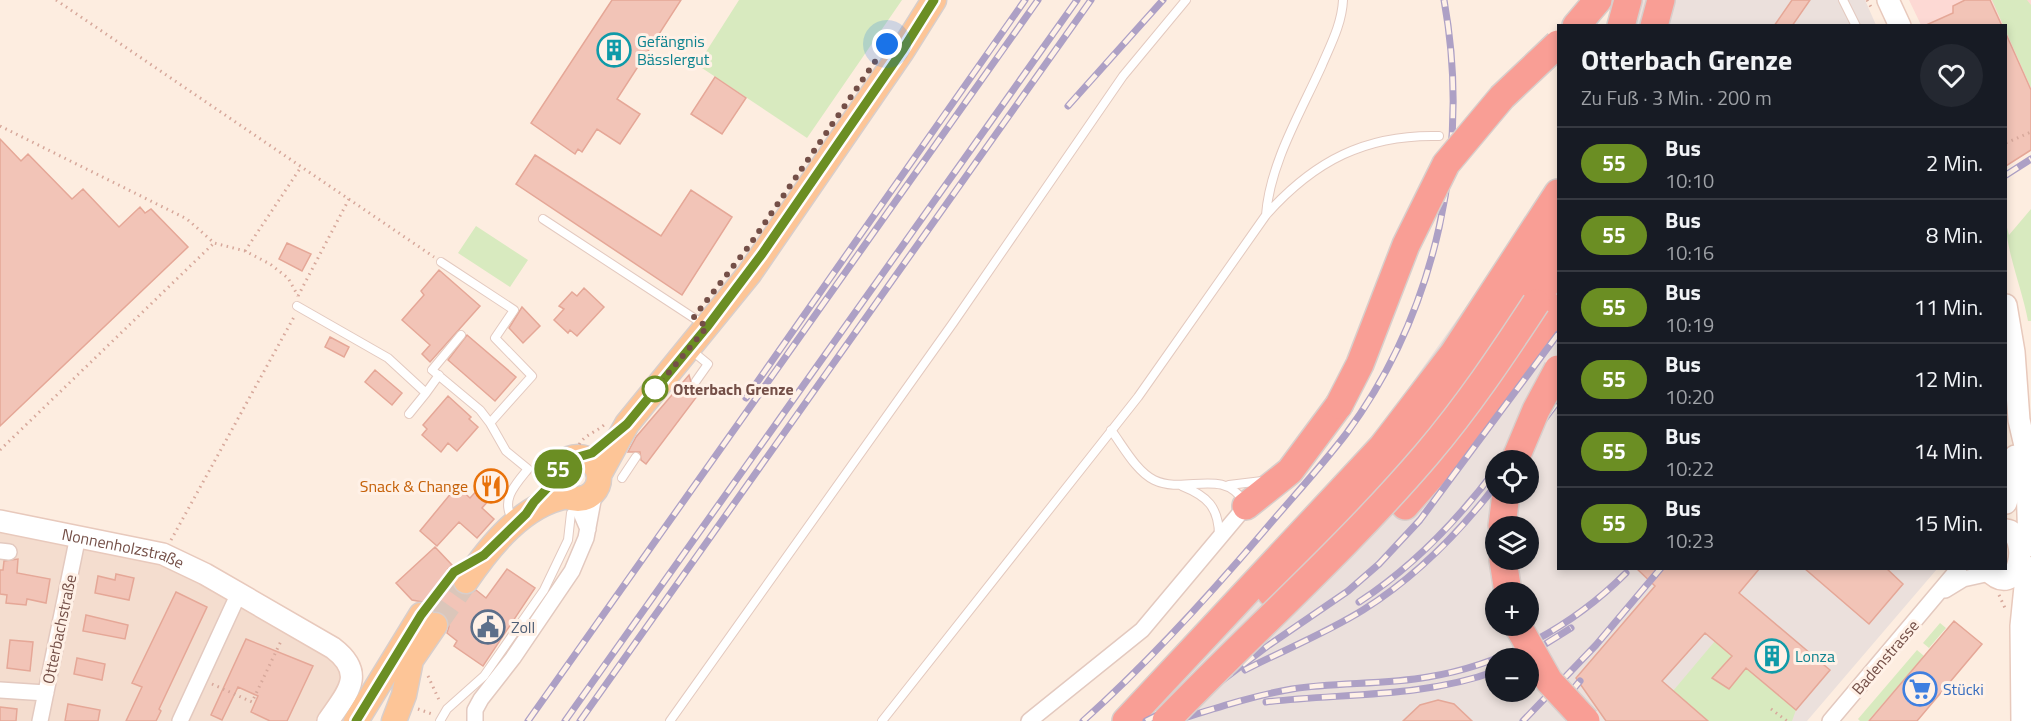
<!DOCTYPE html>
<html lang="de">
<meta charset="utf-8">
<style>
body{margin:0;font-family:"Titillium Web",sans-serif;background:#242831;color:#f1f3f6;height:100vh;display:flex;flex-direction:column;font-size:22px;white-space:nowrap}
*{box-sizing:border-box;margin:0}
p{font-size:20px;color:#9ea1a6}
.icon{flex:none;width:33px;height:33px;fill:none;stroke:currentColor;stroke-width:2;stroke-linecap:round;stroke-linejoin:round}
.map{position:relative;flex:1;overflow:hidden}
.sheet{position:absolute;left:1557px;top:24px;width:450px;height:546px;display:flex;flex-direction:column;background:#171b24;border-radius:0px;box-shadow:0 3px 9px #0003}
.sheet>*{flex:none}
.badge{padding:0 12px;border-radius:20px;font-size:21px;line-height:39px}
.controls{position:absolute;left:1485px;top:450px;display:grid;gap:12px}
.controls a{display:grid;place-items:center;width:54px;height:54px;border-radius:50%;background:#171b24;box-shadow:0 3px 9px #0003;font-size:30px}
.you{position:absolute;width:30px;height:30px;margin:-15px;border:4px solid #fff;border-radius:50%;background:#1a73e8;box-shadow:0 0 0 9px #1a73e833}
.map>.badge{position:absolute;translate:-50% -50%;box-shadow:0 0 0 3px #fff}
.round{display:grid;place-items:center;flex:none;width:63px;height:63px;border-radius:32px;background:#242831}
.summary{display:flex;align-items:center;justify-content:space-between;height:102px;padding:0 24px}
h1{font-size:28px;font-weight:700;line-height:45px}
ul{padding:0;list-style:none}
li{display:flex;align-items:center;gap:18px;height:72px;padding:0 24px;border-top:2px solid #363941}
li div{flex:1}
li b{display:block;font-size:22px}
li em{font-style:normal}
li .badge{min-width:66px;font-weight:700;text-align:center}
.map>svg:first-child{display:block}
.residential{fill:#f4ddcf}
.commercial{fill:#fdd9d4}
.industrial{fill:#ebe0dc;fill-rule:evenodd}
.green{fill:#d8eabf}
.building{fill:#f2c4b7;stroke:#e5a797;stroke-width:1.5}
.lines{fill:none;stroke-linecap:round;stroke-linejoin:round}
.primary-tunnel{stroke:#dbc6ba;stroke-width:24;stroke-dasharray:24 12;stroke-linecap:butt}
.lane-casing{stroke:#e3c9bf;stroke-width:10}
.street-casing{stroke:#e3c9bf;stroke-width:18}
.secondary-casing{stroke:#e8c9bc;stroke-width:24}
.primary-casing{stroke:#d8cecb;stroke-width:27}
.highway-casing{stroke:#d8cecb;stroke-width:30}
.path{stroke:#d7a89b;stroke-width:3;stroke-dasharray:1.5 4.5;stroke-linecap:butt}
.lane{stroke:#fff;stroke-width:8}
.street{stroke:#fff;stroke-width:15}
.secondary{stroke:#fff;stroke-width:21}
.primary{stroke:#fdc597;stroke-width:24}
.highway{stroke:#f99e95;stroke-width:27}
.rail-casing{stroke:#ada0c5;stroke-width:7}
.rail{stroke:#fff1e7;stroke-width:4.5;stroke-dasharray:14;stroke-linecap:butt}
.highway-bridge-casing{stroke:#d8cecb;stroke-width:30;stroke-linecap:butt}
.highway-bridge{stroke:#f99e95;stroke-width:27}
.line-casing{stroke:#fff;stroke-width:14}
.line{stroke:#6b8e23;stroke-width:9}
.walk{stroke:#744f47;stroke-width:6;stroke-dasharray:0 10.8}
.stop-dot{fill:#fff;stroke:#6b8e23;stroke-width:3}
.labels{text-anchor:middle;stroke-width:6;stroke-linejoin:round;paint-order:stroke}
.culture-label{font-size:16px;fill:#0d838f;stroke:#fff1e7;text-anchor:start}
.stop-label{font-size:16px;font-weight:bold;fill:#744f47;stroke:#fff1e7;text-anchor:start}
.food-label{font-size:16px;fill:#c56008;stroke:#fff1e7;text-anchor:end}
.street-label{font-size:16px;fill:#744f47;stroke:#fff1e7}
.service-label{font-size:16px;fill:#4e5e75;stroke:#fff1e7;text-anchor:start}
.shop-label{font-size:16px;fill:#366cbe;stroke:#fff1e7;text-anchor:start}
</style>
<div class="map">
<svg width="2031" height="721" viewBox="0 0 2031 721">
<rect width="100%" height="100%" fill="#fdede0"/>
<path class="residential" d="M0 515 160 546 351 652 359 660 363 670 360 683 336 721H0Z"/>
<path class="commercial" d="M1909 0H2031V150L2006 167V26L1921 25Z"/>
<path class="industrial" d="M1618 0H1865L1876 25 1613 26Z
M1558 177V568L1937 569 1807 721H1114L1385 421ZM1496 460H1528V494H1496ZM1496 526H1528V560H1496ZM1496 592H1528V626H1496ZM1496 658H1528V692H1496Z"/>
<path class="green" d="M739 0H902L807 138 702 68 704 55Z
M1992 0H2027L2031 5V88Z
M2031 209V321H2028C2023 292 2006 250 2006 224L2009 235Z
M476 226 528 260 510 287 458 253Z
M1940 623 1946 628 1929 648 1923 643Z
M1715 641 1796 710 1792 721H1708L1673 691Z
M1917 650 1924 656 1868 721H1860L1858 719Z"/>
<path class="building" d="M612 0H681L617 99 640 114 620 144 597 129 582 152 578 149 575 154 531 123Z
M1792 0H1810L1792 26H1774Z
M1965 0H1990L2002 26H1924L1953 13V6Z
M2006 34 2031 90V150L2006 166Z
M715 77 746 98 722 134 691 114Z
M0 139 21 161 28 154 72 199 83 189 119 227 140 207 145 213 151 209 188 247 0 426Z
M535 155 661 236 691 190 732 217 682 295 516 184Z
M287 243 311 254 302 271 279 259Z
M439 270 480 306 430 362 422 354 430 345 402 320 424 295 421 291Z
M584 288 604 307 577 336 570 330 568 333 554 320 564 309 559 306 572 292 577 296Z
M522 307 540 326 523 343 509 328Z
M467 335 516 377 495 401 448 360Z
M330 337 349 347 344 357 325 347Z
M375 370 402 393 392 405 365 382Z
M689 375 692 386 704 387 646 464 641 460 640 452H628L636 437Z
M448 396 471 417 469 419 478 427 457 451 448 443 441 452 422 435 427 429 423 425Z
M494 472 505 482 482 508 494 519 477 538 459 522 437 546 420 531 457 486 470 498Z
M435 547 452 565 448 569 454 574 453 586 458 593 465 595 476 590 486 598 507 569 535 588 483 666 454 646 457 641 447 633 449 626 443 614 434 611 428 603 412 600 396 583Z
M18 559 17 573 50 579 46 603 27 599 26 605 6 603 7 595 0 594V570H3L4 561Z
M1636 568H1760L1739 593 1830 670 1796 710 1746 668 1729 689 1712 678 1732 656 1705 633 1662 681 1708 721H1606L1576 678 1655 586Z
M1804 568H1886L1903 584 1869 624Z
M116 574 134 578 129 600 95 593 98 576 115 580Z
M176 592 207 607 159 709 161 711 156 721H126L142 687 132 683Z
M86 615 128 625 125 639 83 631Z
M1954 621 1982 644 1917 721H1869Z
M246 639 313 666 287 721H270L251 712 258 696 238 687 222 720 211 715Z
M10 640 33 642 30 671 7 668Z
M77 658 105 664 102 680 74 674Z
M1438 700 1454 704 1472 721H1403L1420 705Z
M68 704 100 710 98 721H65Z
M0 707 17 709 16 721H0Z"/>
<g class="lines">
<path class="primary-tunnel" d="M435 625 466 581"/>
<g class="lane-casing">
<path id="lane" d="M1843 0 1856 26
M1266 215C1270 163 1301 112 1322 65 1331 44 1342 23 1343 0
M543 219 703 324
M441 262 514 310 495 338 532 376 490 423
M297 306 388 358 426 393 409 414
M461 335 432 370 480 410 490 423 506 451 528 469C515 485 500 500 513 520
M691 350 708 364 696 381
M426 393 439 375
M1111 430C1123 446 1136 471 1154 480 1185 495 1223 467 1244 502
M622 478 636 457
M1229 485 1262 481
M1182 486C1207 496 1219 507 1219 536
M440 721 447 709 484 676 544 590 568 540 571 513 580 507
M670 721 953 323 1123 76 1186 0
M882 721 1138 397 1266 215C1314 161 1366 134 1439 136"/>
</g>
<g class="street-casing">
<path id="street" d="M575 499 588 529
M0 551 9 552
M1945 590 1963 579 1990 573
M0 690 46 693
M40 721 78 536
M180 721 239 593
M475 721V710L481 699 513 658 572 571 586 538 595 490
M1029 721 1142 630 1246 506
M1830 721 1959 568"/>
</g>
<g class="secondary-casing">
<g id="secondary">
<path d="M1888 0 1900 26"/>
<path d="M2006 305 2014 352 2019 420 2026 450 2029 546"/>
<path d="M2006 503 2013 482 2015 456"/>
<path id="s1" d="M0 521 163 554 205 574 333 648C367 674 347 693 328 721"/>
<path d="M1986 568C2020 607 2031 532 2006 530"/>
<path d="M2022 721 2021 626 2027 567"/>
</g>
</g>
<g class="primary-casing">
<path id="primary" d="M557 478a21 21 0 1 1 42 0a21 21 0 1 1-42 0Z
M599 475 627 424 749 274 902 51 934 0
M466 581C490 546 523 504 568 496
M356 721 421 615
M394 721 404 695 411 660 435 625"/>
</g>
<g class="highway-casing">
<path id="highway" d="M1576 26 1598 0
M1621 26 1628 0
M1654 26 1661 0
M1536 303 1558 262
M1246 506 1290 471 1339 405
M1405 506 1473 429 1558 308
M1502 526 1506 494
M1503 560 1508 592
M1271 593C1343 521 1416 448 1475 364 1506 319 1533 271 1557 222
M1126 721 1382 447 1453 354 1558 193"/>
</g>
<path class="path" d="M56 0 434 257
M1867 0 1871 7
M0 126 187 219 214 243 245 251 270 264 288 278 298 296
M2006 143 2031 132
M245 251 301 167
M298 296 349 199
M0 450 214 243
M577 456C576 437 592 435 604 425
M171 540 294 317
M1999 595 2005 608
M428 676 440 702
M212 684 252 702 282 639
M418 709 432 714
M1771 709 1787 721"/>
<use href="#lane" class="lane"/>
<use href="#street" class="street"/>
<use href="#secondary" class="secondary"/>
<use href="#primary" class="primary"/>
<use href="#highway" class="highway"/>
<g class="rail-casing">
<path id="rail" d="M1068 106 1163 0
M2006 175 2031 159
M746 398 1025 0
M1502 460 1558 384
M1514 460 1558 401
M1359 602C1414 566 1457 521 1496 469
M1523 658 1571 628
M1245 670C1284 650 1326 633 1363 610 1416 577 1458 534 1496 485
M1570 693 1580 681
M1266 702C1343 693 1422 698 1496 671
M528 721 1038 0
M565 721 1077 0
M580 721 1091 0
M1083 721C1149 662 1207 598 1264 531 1291 499 1320 468 1346 434 1437 311 1471 149 1444 0
M1146 721 1212 688 1269 645 1348 591 1379 564 1420 520 1558 334
M1174 721C1213 709 1252 696 1292 689 1337 682 1383 685 1428 677 1503 665 1573 626 1626 573
M1523 721 1596 645 1661 568"/>
</g>
<use href="#rail" class="rail"/>
<g class="highway-bridge-casing">
<path id="highway-bridge" d="M1339 405 1360 364 1406 245 1446 164 1502 97 1558 44
M1515 460 1536 410 1558 369
M1518 626 1549 681 1586 721
M1166 721C1252 632 1346 549 1427 454 1467 407 1502 355 1536 303"/>
</g>
<use href="#highway-bridge" class="highway-bridge"/>
</g>
<g class="lines">
<g class="line-casing">
<path id="line" d="M356 721 421 615 454 572 484 555 526 514 534 502 556 479 564 461 592 453 627 424 707 327 762 254 902 51 934 0"/>
</g>
<use href="#line" class="line"/>
<path class="walk" d="M655 389 707 327 694 317 749 246 887 44"/>
</g>
<defs>
<g id="building-ring" transform="scale(1.725)"><circle r="9.5" fill="#fff1e7" stroke="#0f9aa8" stroke-width="1.5"/><path d="M-4-6H4V6H1V3H-1V6H-4ZM-2.5-4.3h1.7v1.8h-1.7ZM.8-4.3h1.7v1.8H.8ZM-2.5-1h1.7V.8h-1.7ZM.8-1h1.7V.8H.8Z" fill="#0f9aa8"/></g>
<g id="restaurant-ring" transform="scale(1.725)"><circle r="9.5" fill="#fff1e7" stroke="#e8710a" stroke-width="1.5"/><path d="M-5-6h1v4h1v-4h1v4h1v-4h1v5L-1.5 .5V6h-2V.5L-5-1ZM5-6V6H3V1.5H1.5Q1.5-4 5-6Z" fill="#e8710a"/></g>
<g id="civic-ring" transform="scale(1.725)"><circle r="9.5" fill="#fff1e7" stroke="#5c6f8a" stroke-width="1.5"/><path d="M-.6-6.5H3V-4.5H.6V-3L4-1V1h2V6H-6V1h2V-1L-.6-3ZM-1.2 2.5V6h2.4V2.5Z" fill="#5c6f8a"/></g>
<g id="supermarket-ring" transform="scale(1.725)"><circle r="9.5" fill="#fff1e7" stroke="#3f7fe0" stroke-width="1.5"/><path d="M-6-5.5h2.5l.6 2H6L4.5 2H-2.5L-4.4-4H-6ZM-1.5 3.2a1.3 1.3 0 1 0 .1 0ZM3 3.2a1.3 1.3 0 1 0 .1 0Z" fill="#3f7fe0"/></g>
</defs>
<g fill-rule="evenodd">
<use href="#building-ring" x="614" y="50"/>
<use href="#restaurant-ring" x="491" y="486"/>
<use href="#civic-ring" x="488" y="627"/>
<use href="#building-ring" x="1772" y="656"/>
<use href="#supermarket-ring" x="1920" y="689"/>
</g>
<circle class="stop-dot" cx="655" cy="389" r="12"/>
<g class="labels">
<g class="culture-label">
<text x="637" y="47">Gefängnis<tspan x="637" dy="18">Bässlergut</tspan></text>
<text x="1795" y="662">Lonza</text>
</g>
<g class="stop-label">
<text x="673" y="395">Otterbach Grenze</text>
</g>
<g class="food-label">
<text x="468" y="492">Snack &amp; Change</text>
</g>
<g class="street-label">
<text dy="6" stroke="none"><textPath href="#s1" startOffset="126">Nonnenholzstraße</textPath></text>
<text transform="translate(59 629) rotate(-78)" y="6">Otterbachstraße</text>
<text transform="translate(1885 657) rotate(-49)" y="6">Badenstrasse</text>
</g>
<g class="service-label">
<text x="511" y="633">Zoll</text>
</g>
<g class="shop-label">
<text x="1943" y="695">Stücki</text>
</g>
</g>
</svg>
<div class="controls">
<a><svg class="icon" aria-label="locate" viewBox="0 0 24 24"><circle cx="12" cy="12" r="6"/><path d="M12 2v4M12 18v4M2 12h4M18 12h4"/></svg></a>
<a><svg class="icon" aria-label="layers" viewBox="0 0 24 24"><path d="M12 4l9 5-9 5-9-5zM3 14l9 5 9-5"/></svg></a>
<a>+</a>
<a>−</a>
</div>
<div class="you" style="left:887px;top:44px"></div>
<b class="badge" style="left:558px;top:469px;background:#6b8e23;color:#fff">55</b>
<section class="sheet">
<div class="summary"><div><h1>Otterbach Grenze</h1><p>Zu Fuß · 3 Min. · 200 m</p></div><a class="round"><svg class="icon" aria-label="heart" viewBox="0 0 24 24"><path d="M12 20l-8-8c-3-5 5-10 8-4 3-6 11-1 8 4z"/></svg></a></div>
<ul>
<li><span class="badge" style="background:#6b8e23;color:#fff">55</span><div><b>Bus</b><p>10:10</p></div><em>2 Min.</em></li>
<li><span class="badge" style="background:#6b8e23;color:#fff">55</span><div><b>Bus</b><p>10:16</p></div><em>8 Min.</em></li>
<li><span class="badge" style="background:#6b8e23;color:#fff">55</span><div><b>Bus</b><p>10:19</p></div><em>11 Min.</em></li>
<li><span class="badge" style="background:#6b8e23;color:#fff">55</span><div><b>Bus</b><p>10:20</p></div><em>12 Min.</em></li>
<li><span class="badge" style="background:#6b8e23;color:#fff">55</span><div><b>Bus</b><p>10:22</p></div><em>14 Min.</em></li>
<li><span class="badge" style="background:#6b8e23;color:#fff">55</span><div><b>Bus</b><p>10:23</p></div><em>15 Min.</em></li>
</ul>
</section>
</div>
